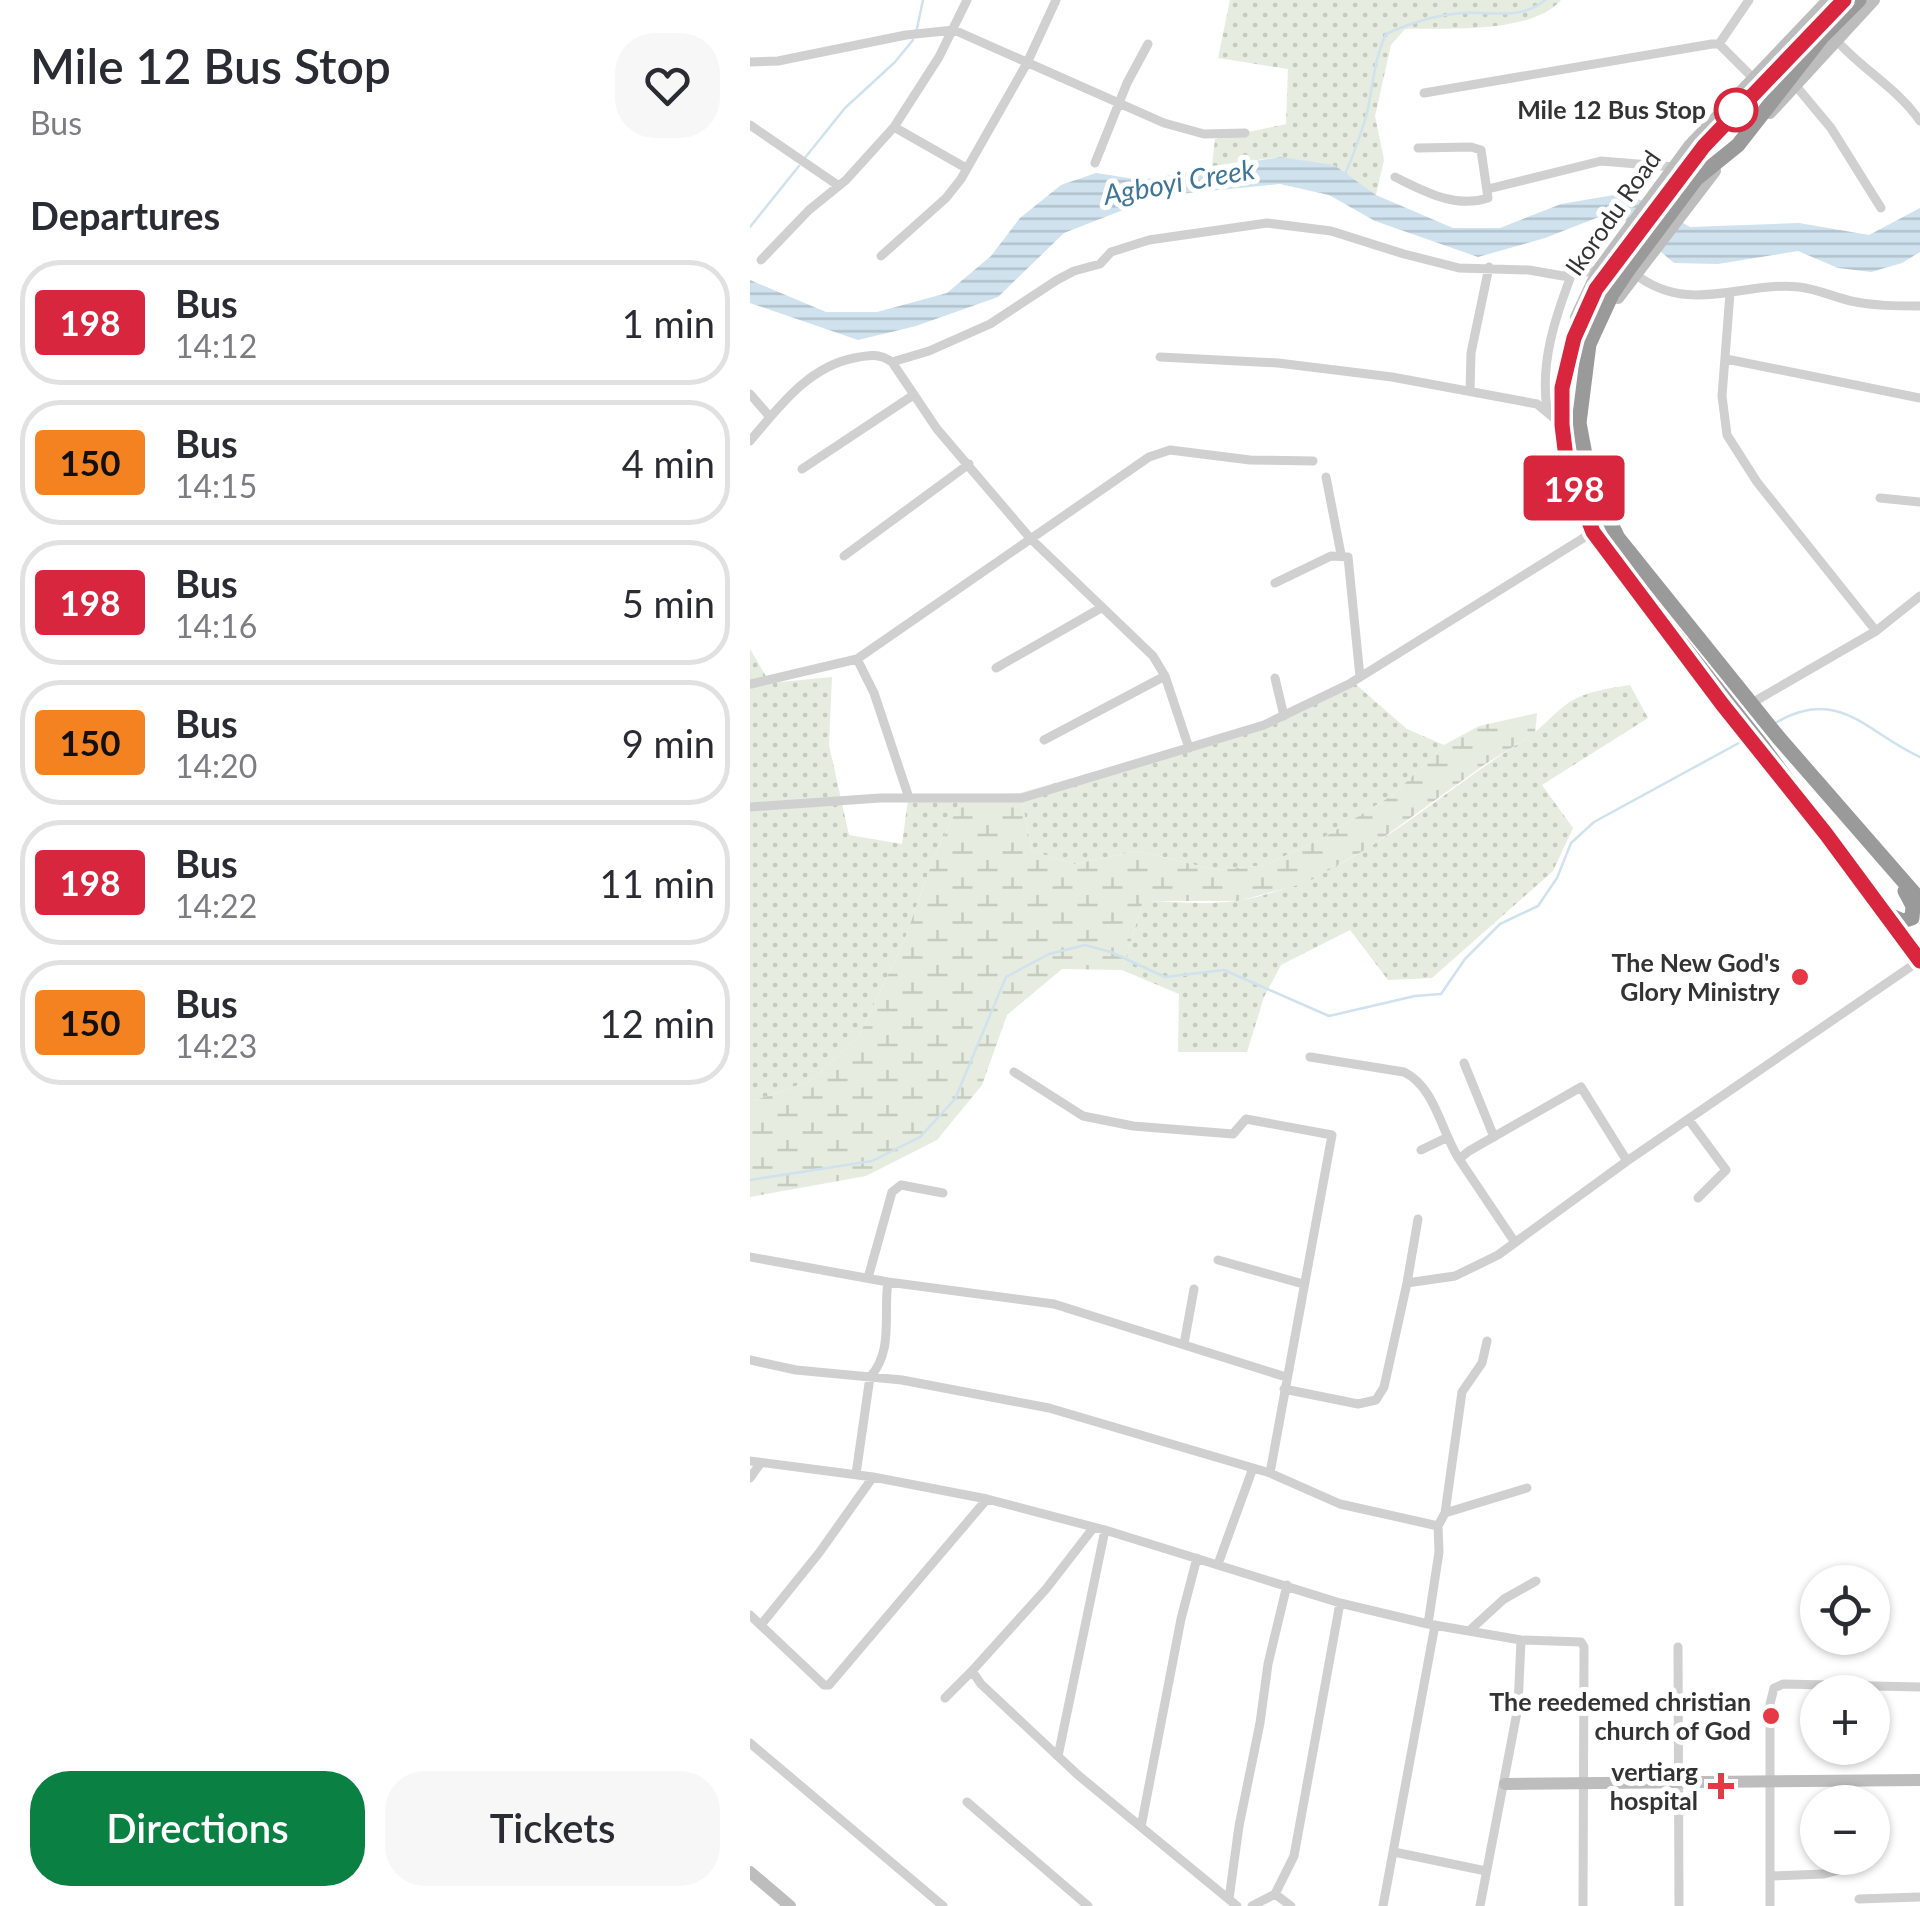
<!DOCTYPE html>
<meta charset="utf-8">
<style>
body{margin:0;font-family:Lato,sans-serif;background:#f7f7f7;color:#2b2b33;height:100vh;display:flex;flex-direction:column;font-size:38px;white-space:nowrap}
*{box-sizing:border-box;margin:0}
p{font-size:32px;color:#7c7c81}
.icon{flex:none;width:55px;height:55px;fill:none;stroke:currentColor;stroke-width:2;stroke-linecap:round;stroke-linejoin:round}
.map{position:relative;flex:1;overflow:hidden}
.drawer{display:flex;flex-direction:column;background:#fff;width:750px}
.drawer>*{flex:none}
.badge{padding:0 20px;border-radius:8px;font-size:35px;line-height:65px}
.controls{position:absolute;left:1050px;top:1565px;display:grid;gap:20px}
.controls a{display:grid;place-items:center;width:90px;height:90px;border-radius:50%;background:#fff;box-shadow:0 2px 8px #0004;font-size:50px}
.map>.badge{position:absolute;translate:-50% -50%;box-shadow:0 0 0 5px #fff}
h2{padding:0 30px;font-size:38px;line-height:90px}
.round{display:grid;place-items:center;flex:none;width:105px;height:105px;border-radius:40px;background:#f7f7f7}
.overview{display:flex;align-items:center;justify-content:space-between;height:170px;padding:0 30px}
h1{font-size:48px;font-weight:600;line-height:75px}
.button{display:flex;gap:20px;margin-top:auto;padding:20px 30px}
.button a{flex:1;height:115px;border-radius:40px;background:#0b8043;color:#fff;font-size:40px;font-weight:600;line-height:115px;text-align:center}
.button a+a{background:#f7f7f7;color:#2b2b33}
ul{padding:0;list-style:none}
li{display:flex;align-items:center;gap:30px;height:125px;margin:0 20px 15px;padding:0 10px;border:5px solid #e1e1e2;border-radius:40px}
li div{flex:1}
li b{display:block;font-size:38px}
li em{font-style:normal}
li .badge{min-width:110px;font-weight:700;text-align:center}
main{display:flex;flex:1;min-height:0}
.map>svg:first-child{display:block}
.grass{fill:url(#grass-dots)}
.wetland{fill:url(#wetland-marsh)}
.water{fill:url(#water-rules)}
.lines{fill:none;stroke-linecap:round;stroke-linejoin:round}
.stream{stroke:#cfe2ee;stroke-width:2.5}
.street{stroke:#d0d0d0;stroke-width:9}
.secondary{stroke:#bdbdbd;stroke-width:12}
.highway{stroke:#9a9a9a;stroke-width:15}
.line-casing{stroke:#fff;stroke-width:22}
.line{stroke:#d7263d;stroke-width:15}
.stop-dot{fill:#fff;stroke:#d7263d;stroke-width:5}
.poi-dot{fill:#e63946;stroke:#fff;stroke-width:4}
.labels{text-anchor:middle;stroke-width:10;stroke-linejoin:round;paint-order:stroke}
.stop-label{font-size:25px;font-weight:bold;fill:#333;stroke:#fff;text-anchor:end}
.street-label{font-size:25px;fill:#333;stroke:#fff}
.poi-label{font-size:25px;font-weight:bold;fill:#333;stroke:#fff;text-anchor:end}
.water-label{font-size:28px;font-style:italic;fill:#3f7597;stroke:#fff}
</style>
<main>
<section class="drawer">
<div class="overview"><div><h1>Mile 12 Bus Stop</h1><p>Bus</p></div><a class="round"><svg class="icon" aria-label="heart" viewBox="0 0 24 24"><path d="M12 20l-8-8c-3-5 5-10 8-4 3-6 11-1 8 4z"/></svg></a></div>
<h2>Departures</h2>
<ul>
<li><span class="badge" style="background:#d7263d;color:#fff">198</span><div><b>Bus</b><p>14:12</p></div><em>1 min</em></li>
<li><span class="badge" style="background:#f58220;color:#111">150</span><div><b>Bus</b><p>14:15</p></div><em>4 min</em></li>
<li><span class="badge" style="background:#d7263d;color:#fff">198</span><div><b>Bus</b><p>14:16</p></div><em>5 min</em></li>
<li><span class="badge" style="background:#f58220;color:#111">150</span><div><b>Bus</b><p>14:20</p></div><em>9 min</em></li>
<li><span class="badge" style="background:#d7263d;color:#fff">198</span><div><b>Bus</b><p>14:22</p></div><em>11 min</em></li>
<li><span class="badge" style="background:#f58220;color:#111">150</span><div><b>Bus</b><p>14:23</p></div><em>12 min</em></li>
</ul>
<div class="button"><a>Directions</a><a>Tickets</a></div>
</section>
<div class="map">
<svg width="1170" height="1906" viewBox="0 0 1170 1906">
<defs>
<pattern id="grass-dots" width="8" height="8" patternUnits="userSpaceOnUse" patternTransform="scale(2.5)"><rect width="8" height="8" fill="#e6ecdf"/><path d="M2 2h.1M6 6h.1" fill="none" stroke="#c6cbc0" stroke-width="1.8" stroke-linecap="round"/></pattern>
<pattern id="wetland-marsh" width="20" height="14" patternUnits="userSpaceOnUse" patternTransform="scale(2.5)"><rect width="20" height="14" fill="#e6ecdf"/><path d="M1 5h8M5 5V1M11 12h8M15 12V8" fill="none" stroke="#c6cbc0"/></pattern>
<pattern id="water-rules" width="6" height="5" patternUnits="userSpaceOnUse" patternTransform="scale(2.5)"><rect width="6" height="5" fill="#cfe2ee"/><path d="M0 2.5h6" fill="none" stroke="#b2c2cd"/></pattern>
</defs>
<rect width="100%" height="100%" fill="#fff"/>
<path class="grass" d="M480 0H811C782 34 697 28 655 29L641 45 625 116 634 160 626 195 530 157 462 166 465 139 536 124 538 69 468 58Z
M0 649 20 683 82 677 79 745 99 835 152 844 158 799 213 796 184 857 154 941 109 1036 60 1081 0 1102Z
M602 681 657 729 694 745 643 795 573 838 516 865 466 870 388 851 324 864 282 851 270 793 526 720Z
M880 685 898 718 792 785 823 828 803 871 682 978 638 980 600 930 531 965 514 997 497 1052H428L429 994 372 970 393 901C424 901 461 906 492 900 601 880 683 797 774 740 792 729 804 712 821 701 839 691 860 688 880 685Z"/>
<path class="wetland" d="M787 713 785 733 734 765 620 847 556 883 488 901H393L372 970 312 969 257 1015 232 1085 187 1140 116 1176 0 1197V1102L60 1081 109 1036 154 941 184 857 213 796 270 793 282 851 324 864 388 851 466 870 516 865 573 838 643 795 694 745 729 726Z"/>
<path class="water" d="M530 157 584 165 626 195 703 228H750L811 204 870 194 897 202 940 227 1049 223 1119 235 1170 208V252L1152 263 1121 272 1088 268 1048 251 968 264 924 263 869 216 854 215 795 238 728 257 625 221 579 195 530 184 409 196 314 233 248 297 166 326 108 340 0 303V280L76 312H127L197 293 241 256 270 218 311 185 346 173 391 180Z"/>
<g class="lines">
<path class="stream" d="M166 33 173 0
M54 159 95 108 145 62 163 40
M595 174C604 154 611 134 617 113 623 86 624 59 636 34 660 23 685 15 712 13 741 11 770 21 795 0
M0 227 49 166
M1027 722C1090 686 1118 734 1170 757
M0 1180 122 1161 170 1137 205 1099 256 977 299 954 335 945 361 952 415 977 474 970 579 1016 665 996 691 994 715 959 750 924 788 906 807 878 821 843 844 822 998 738"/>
<path class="street" d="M1086 40C1113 70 1147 88 1170 121
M969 44 999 0
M0 62 28 61 156 35 204 30 414 123 454 134 495 133
M1046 86 1081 128 1131 208
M674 93 962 44H969L1002 77
M0 125 89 186
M144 127 216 168
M345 163 377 83 398 44
M645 177C674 191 705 209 738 198L731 150 721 147 668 148
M738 189 851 161 924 167
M131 256 196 198 211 179 277 63 306 0
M11 260 59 210 96 180 144 127 189 57 217 0
M885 274C939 316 991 281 1049 287 1067 289 1084 297 1101 301 1124 306 1146 306 1170 306
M980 293 972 396 977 435 1007 482 1126 631
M410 357 528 363 642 377 787 404 810 423
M976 359 1170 398
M142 362 187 429 280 538 403 656 415 676 439 748
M720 391 721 353 739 267
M0 394 20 417
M797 409C790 363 805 318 821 276
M0 441C29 407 58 367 104 358 119 355 129 353 142 362L179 351 240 324 307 280 324 271 350 264 361 252 399 240 517 223 581 231 654 254 709 268 779 270 813 276 848 270
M52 469 162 396
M576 477 591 554
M1130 498 1170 502
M94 556 219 464
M525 583 581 556 598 557 610 677
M107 659 399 457 420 450 500 460 563 461
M246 668 351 608
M525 678 534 716
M1 684 107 659 124 693 159 798
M1007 700 1126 631 1170 596
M294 740 415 676
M0 807 130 798H272L514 725 599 684 843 532
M560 1057 654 1072C685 1087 691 1131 709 1159
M714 1063 744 1137
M264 1072 333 1116 383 1126 483 1134 496 1119 582 1135 520 1473
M939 1120 976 1170 948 1198
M671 1150 696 1138
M764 1241 709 1159 719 1151 831 1087 877 1161
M0 1257 138 1282 304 1304 536 1377
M468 1260 553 1284
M118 1278 142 1192 151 1185 193 1193
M657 1283 668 1219
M434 1344 444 1289
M0 1360 46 1370 152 1380 299 1408 520 1473 590 1504 688 1526
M534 1389 608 1404 626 1400 634 1387 657 1283 705 1276 748 1255 877 1161 1169 961
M0 1461 123 1477 237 1499 355 1530 590 1603 678 1624 771 1640 831 1642 834 1647 833 1906
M106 1474 120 1377C144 1351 133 1314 138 1282
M0 1478 10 1464
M695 1513 777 1488
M344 1527 296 1589 222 1671 231 1684 328 1775 487 1906
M468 1564 503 1468
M0 1615 74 1685H79L237 1499
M678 1624 689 1552 688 1526 695 1513 712 1392 732 1363 737 1341
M11 1625 69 1553 123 1477
M720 1630 754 1599 786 1581
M928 1647 929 1906
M195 1698 222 1671
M0 1743 193 1906
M308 1756 355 1530
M217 1802 338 1906
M391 1827 431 1619 447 1558
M644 1852 736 1871
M1021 1876 1074 1874 1105 1866
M525 1894 541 1906
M479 1899 489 1826 510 1723 518 1664 537 1585
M1109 1899 1170 1897
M502 1906 525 1894 544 1856 590 1603
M633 1906 685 1625
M730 1906 768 1707 771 1640
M1020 1906V1704L1024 1688 1033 1684 1170 1687"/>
<path class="secondary" d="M1020 113 1124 0
M868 298 965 171
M826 317 848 270 939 146 1078 0
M755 1784 1170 1780
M0 1872 40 1906"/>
<path class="highway" d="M1094 0 954 146 847 289 824 338 812 388V425L817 466 843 532 1013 747 1170 961
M1109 0 1072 37 988 145 946 179 878 270 862 294 839 344 829 423 840 481 868 538 1028 737 1170 900
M1137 914 1153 921 1162 918 1163 906 1155 891"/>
</g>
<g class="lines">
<g class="line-casing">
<path id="line" d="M1094 0 954 146 846 289 824 338 812 388V425L817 466 843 532 972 704 1076 834 1170 961"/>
</g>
<use href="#line" class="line"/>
</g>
<circle class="stop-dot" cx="986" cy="110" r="20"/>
<g class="poi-dot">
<circle cx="1050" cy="977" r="10"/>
<circle cx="1021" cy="1716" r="10"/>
<path d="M966 1771h10v10h10v10h-10v10h-10v-10h-10v-10h10z"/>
</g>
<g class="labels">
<g class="stop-label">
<text x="956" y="119">Mile 12 Bus Stop</text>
</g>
<g class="street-label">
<text transform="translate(863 213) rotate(-55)" y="9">Ikorodu Road</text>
</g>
<g class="poi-label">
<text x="1030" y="972">The New God's<tspan x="1030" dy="29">Glory Ministry</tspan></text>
<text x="1001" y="1711">The reedemed christian<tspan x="1001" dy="29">church of God</tspan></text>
<text x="948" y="1781">vertiarg<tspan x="948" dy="29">hospital</tspan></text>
</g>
<g class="water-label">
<text transform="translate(429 182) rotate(-10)" y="10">Agboyi Creek</text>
</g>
</g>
</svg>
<div class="controls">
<a><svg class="icon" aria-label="locate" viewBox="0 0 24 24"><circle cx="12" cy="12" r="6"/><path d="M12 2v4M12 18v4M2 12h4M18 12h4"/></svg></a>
<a>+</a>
<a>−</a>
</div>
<b class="badge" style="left:824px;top:488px;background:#d7263d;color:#fff">198</b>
</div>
</main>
